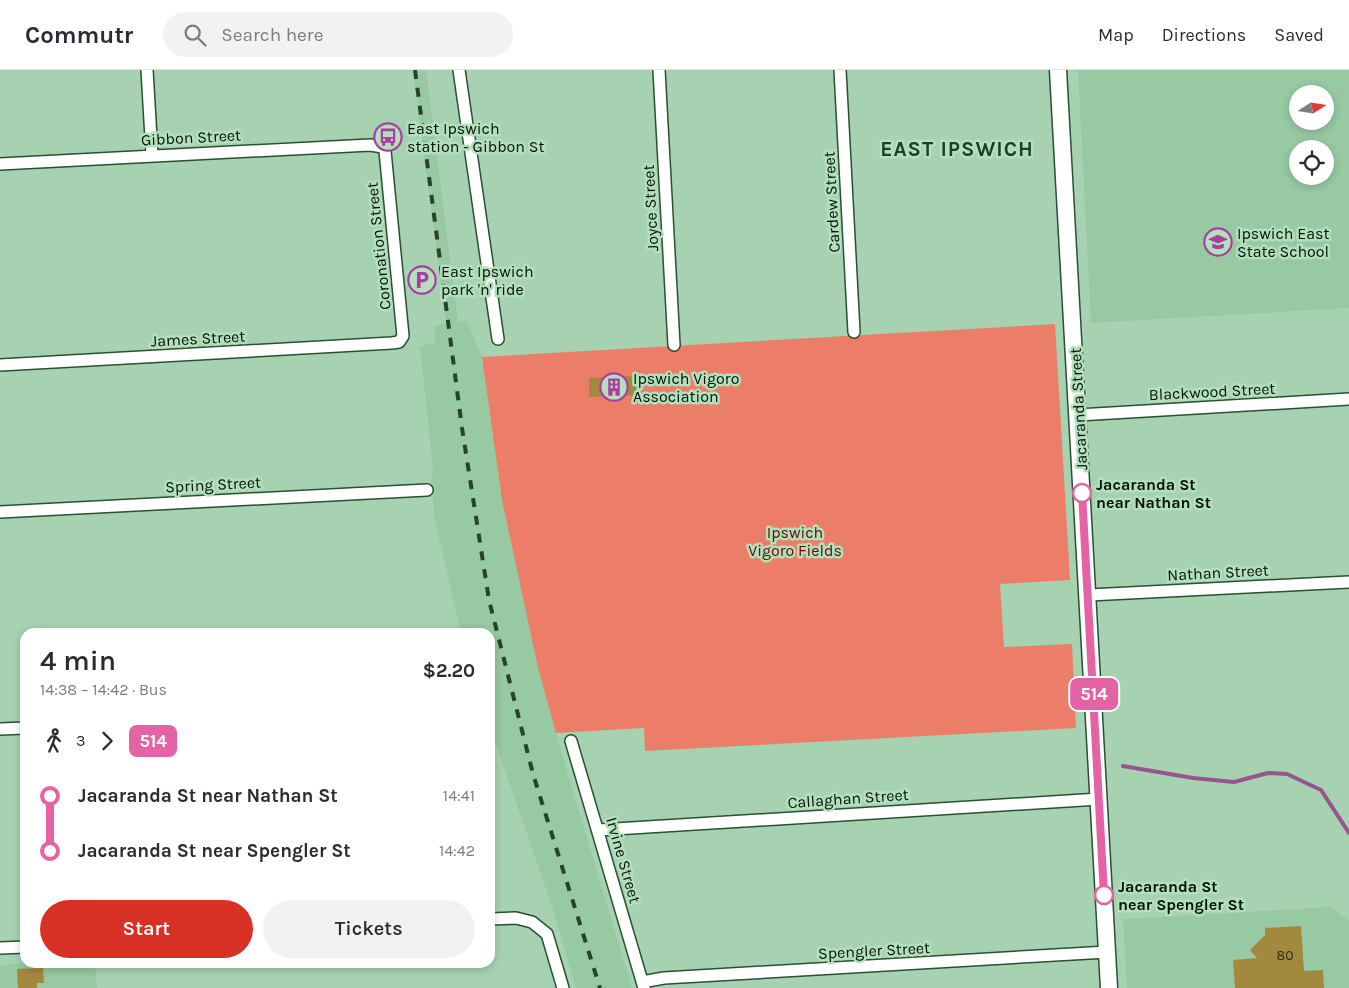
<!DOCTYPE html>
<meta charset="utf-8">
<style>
body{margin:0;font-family:Karla,sans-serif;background:#f2f2f3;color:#2b2b33;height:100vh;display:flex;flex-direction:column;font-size:19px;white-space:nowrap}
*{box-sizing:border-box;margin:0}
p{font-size:16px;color:#7c7c81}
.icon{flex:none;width:28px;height:28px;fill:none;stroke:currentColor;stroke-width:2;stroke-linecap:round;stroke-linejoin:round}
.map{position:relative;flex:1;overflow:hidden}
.panel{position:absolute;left:20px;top:558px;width:475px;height:340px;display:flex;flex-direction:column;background:#fff;border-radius:15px;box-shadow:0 2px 8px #0003}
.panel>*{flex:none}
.badge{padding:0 10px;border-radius:8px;font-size:18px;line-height:32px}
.needle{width:32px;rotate:78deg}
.buttons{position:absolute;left:1289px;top:15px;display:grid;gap:10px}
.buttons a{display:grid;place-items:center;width:45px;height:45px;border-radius:50%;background:#fff;box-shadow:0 2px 8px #0003;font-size:25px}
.map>.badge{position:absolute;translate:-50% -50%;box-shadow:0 0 0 2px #fff}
.legs{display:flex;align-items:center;gap:8px;height:55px;padding:0 20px;font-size:16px}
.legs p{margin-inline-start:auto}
.head{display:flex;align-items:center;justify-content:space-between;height:85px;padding:0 20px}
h1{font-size:28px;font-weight:600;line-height:38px}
.button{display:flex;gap:10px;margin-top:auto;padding:10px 20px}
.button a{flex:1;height:58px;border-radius:30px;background:#d93025;color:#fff;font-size:20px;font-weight:600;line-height:58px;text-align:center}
.button a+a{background:#f2f2f3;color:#2b2b33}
ul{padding:0 20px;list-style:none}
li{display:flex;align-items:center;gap:18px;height:55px;font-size:19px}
li i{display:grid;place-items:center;width:8px;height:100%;margin:0 6px;background:currentColor}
li i::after{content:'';width:12px;height:12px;margin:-6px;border:4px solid;border-radius:50%;background:#fff}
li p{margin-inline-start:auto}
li:first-child i{background:linear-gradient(#0000 50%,currentColor 0)}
li:last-child i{background:linear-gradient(currentColor 50%,#0000 0)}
header{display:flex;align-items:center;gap:30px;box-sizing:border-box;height:70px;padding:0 25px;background:#fff;border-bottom:1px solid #e1e1e2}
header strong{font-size:24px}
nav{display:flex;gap:28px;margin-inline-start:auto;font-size:18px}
.search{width:350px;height:45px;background:#f2f2f3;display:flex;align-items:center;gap:12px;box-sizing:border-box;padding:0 18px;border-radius:28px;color:#7c7c81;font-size:19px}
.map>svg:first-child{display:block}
.built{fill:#97c9a2;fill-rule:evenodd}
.green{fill:#ec7d69}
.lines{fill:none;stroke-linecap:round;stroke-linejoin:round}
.stream{stroke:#975590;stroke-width:4}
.building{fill:#a2893d}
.street-casing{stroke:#295034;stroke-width:14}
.secondary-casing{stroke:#295034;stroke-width:19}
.street{stroke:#fff;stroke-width:11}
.secondary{stroke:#fff;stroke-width:16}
.rail{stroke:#2b4130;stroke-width:4;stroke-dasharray:9 9;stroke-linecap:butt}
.line-1-casing{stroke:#fff;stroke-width:11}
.line-1{stroke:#e463a4;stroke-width:8}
.stop-1-dot{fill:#fff;stroke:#e463a4;stroke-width:2.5}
.labels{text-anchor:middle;stroke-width:5;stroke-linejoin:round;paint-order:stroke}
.number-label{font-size:14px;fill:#2c3015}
.poi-label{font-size:16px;fill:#041308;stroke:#b4dfbd;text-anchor:start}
.street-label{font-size:16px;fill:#041308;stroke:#b4dfbd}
.stop-label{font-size:16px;font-weight:bold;fill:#041308;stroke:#b4dfbd;text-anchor:start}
.park-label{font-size:16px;fill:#5f0a01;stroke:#b4dfbd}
.district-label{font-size:21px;font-weight:bold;letter-spacing:1px;fill:#1a4126;stroke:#b4dfbd}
</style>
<header>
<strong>Commutr</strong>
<div class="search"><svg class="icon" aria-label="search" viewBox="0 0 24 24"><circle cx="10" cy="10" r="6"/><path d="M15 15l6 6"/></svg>Search here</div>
<nav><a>Map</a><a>Directions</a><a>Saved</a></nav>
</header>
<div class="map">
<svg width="1349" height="918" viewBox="0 0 1349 918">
<rect width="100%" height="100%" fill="#a7d2b1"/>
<path class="built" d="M413 0H426L458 252 467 251 482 287 502 430 538 598 569 708 632 918H576L553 839 490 657V562H461L435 451 431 410 433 399 420 276 435 273V256L446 253Z
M1078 0H1349V238L1091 253ZM1298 24H1325V51H1298ZM1298 79H1325V106H1298Z
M1331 837 1349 851V918H1127L1123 849Z
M46 892 95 893 97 918H0V895Z"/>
<path class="green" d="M1055 254 1070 510 1000 514 1004 577 1072 574 1076 658 645 681 644 658 556 663 538 598 502 430 482 287Z"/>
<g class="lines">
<path class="stream" d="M1123 696 1193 708 1234 712 1268 703 1287 704 1321 720 1349 763"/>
</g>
<path class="building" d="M638 306 639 325 589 327V308Z
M1301 856 1304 901 1323 900 1324 918H1235L1233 890 1257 888 1250 880 1265 865V858Z
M43 898 44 913H37V918H18L17 899Z"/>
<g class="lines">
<g class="street-casing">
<path id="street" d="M147 0 152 85
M459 0 498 269
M659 0 674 275
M840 0 854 262
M0 94 370 75 383 77 385 81 403 266 399 272 392 273 0 295
M1078 345 1349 329
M0 442 427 420
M1089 525 1349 512
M0 659 25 658
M571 671 644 918
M599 760 1099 729
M490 849 516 848 532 852 547 864 563 918
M0 878 25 877
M642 912 664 908 1107 882"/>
</g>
<g class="secondary-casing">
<path id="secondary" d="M1058 0 1109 918"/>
</g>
<use href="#street" class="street"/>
<use href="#secondary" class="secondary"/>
<path class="rail" d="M415 0 462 358 489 530 533 704 600 918"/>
</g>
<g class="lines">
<g class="line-1-casing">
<path id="line-1" d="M1082 423 1104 825"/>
</g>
<use href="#line-1" class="line-1"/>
</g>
<defs>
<g id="bus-ring" transform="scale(1.4375)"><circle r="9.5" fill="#b4dfbd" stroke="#a83e9f" stroke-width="1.5"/><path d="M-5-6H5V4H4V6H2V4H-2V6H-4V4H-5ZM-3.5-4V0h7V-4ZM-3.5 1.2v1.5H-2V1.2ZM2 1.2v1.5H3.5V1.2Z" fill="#a83e9f"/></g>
<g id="school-ring" transform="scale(1.4375)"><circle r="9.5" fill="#b4dfbd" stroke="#a83e9f" stroke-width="1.5"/><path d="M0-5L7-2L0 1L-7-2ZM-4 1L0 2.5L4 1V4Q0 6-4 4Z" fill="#a83e9f"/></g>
<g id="parking-ring" transform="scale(1.4375)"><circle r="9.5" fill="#b4dfbd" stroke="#a83e9f" stroke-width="1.5"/><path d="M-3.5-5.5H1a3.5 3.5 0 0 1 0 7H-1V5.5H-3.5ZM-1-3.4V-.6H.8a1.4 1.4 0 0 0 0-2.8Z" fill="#a83e9f"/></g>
<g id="building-ring" transform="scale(1.4375)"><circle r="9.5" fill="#b4dfbd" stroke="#a83e9f" stroke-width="1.5"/><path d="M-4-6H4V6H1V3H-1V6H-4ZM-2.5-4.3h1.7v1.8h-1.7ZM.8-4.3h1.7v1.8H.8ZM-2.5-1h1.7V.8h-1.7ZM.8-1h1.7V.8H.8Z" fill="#a83e9f"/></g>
</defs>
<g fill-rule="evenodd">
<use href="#bus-ring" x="388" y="67"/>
<use href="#school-ring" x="1218" y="172"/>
<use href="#parking-ring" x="422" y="210"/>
<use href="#building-ring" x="614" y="317"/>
</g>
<g class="stop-1-dot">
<circle cx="1082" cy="423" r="9"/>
<circle cx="1104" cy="825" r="9"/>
</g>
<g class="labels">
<g class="number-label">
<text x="1285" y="890">80</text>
</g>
<g class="poi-label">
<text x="407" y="64">East Ipswich<tspan x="407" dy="18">station - Gibbon St</tspan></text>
<text x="1237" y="169">Ipswich East<tspan x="1237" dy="18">State School</tspan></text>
<text x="441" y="207">East Ipswich<tspan x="441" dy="18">park 'n' ride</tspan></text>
<text x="633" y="314">Ipswich Vigoro<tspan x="633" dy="18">Association</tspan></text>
</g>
<g class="street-label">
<text transform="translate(191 67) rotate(-3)" y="6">Gibbon Street</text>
<text transform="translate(831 132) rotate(-93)" y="6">Cardew Street</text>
<text transform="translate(650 138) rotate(-93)" y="6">Joyce Street</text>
<text transform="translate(378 176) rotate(-96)" y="6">Coronation Street</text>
<text transform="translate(198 268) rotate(-3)" y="6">James Street</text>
<text transform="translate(1212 321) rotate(-3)" y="6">Blackwood Street</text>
<text transform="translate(1078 339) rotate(-93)" y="6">Jacaranda Street</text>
<text transform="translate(213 414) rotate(-3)" y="6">Spring Street</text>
<text transform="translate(1218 502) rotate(-3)" y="6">Nathan Street</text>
<text transform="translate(848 728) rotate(-4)" y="6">Callaghan Street</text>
<text transform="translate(624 790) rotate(74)" y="6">Irvine Street</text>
<text transform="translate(874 880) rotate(-3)" y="6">Spengler Street</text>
</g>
<g class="stop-label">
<text x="1096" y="420">Jacaranda St<tspan x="1096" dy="18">near Nathan St</tspan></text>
<text x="1118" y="822">Jacaranda St<tspan x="1118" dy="18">near Spengler St</tspan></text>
</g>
<g class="park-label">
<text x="795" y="468">Ipswich<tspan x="795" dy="18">Vigoro Fields</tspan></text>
</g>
<g class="district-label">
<text x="957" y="86">EAST IPSWICH</text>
</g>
</g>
</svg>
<div class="buttons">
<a><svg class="needle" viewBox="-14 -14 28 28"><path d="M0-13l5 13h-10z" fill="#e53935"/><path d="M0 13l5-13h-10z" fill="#7c7c81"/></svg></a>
<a><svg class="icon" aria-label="locate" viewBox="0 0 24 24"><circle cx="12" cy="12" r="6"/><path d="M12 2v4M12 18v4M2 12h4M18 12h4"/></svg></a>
</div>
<b class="badge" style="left:1094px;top:624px;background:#e463a4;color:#fff">514</b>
<section class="panel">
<div class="head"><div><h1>4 min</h1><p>14:38 – 14:42 · Bus</p></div><b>$2.20</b></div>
<div class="legs"><svg class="icon" aria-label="walk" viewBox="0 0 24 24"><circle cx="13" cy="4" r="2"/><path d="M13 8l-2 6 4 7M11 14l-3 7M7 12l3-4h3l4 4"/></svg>3<svg class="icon" aria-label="forward" viewBox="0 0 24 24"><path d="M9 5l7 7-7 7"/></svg><b class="badge" style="background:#e463a4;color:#fff">514</b></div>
<ul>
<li><i style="color:#e463a4"></i><b>Jacaranda St near Nathan St</b><p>14:41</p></li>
<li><i style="color:#e463a4"></i><b>Jacaranda St near Spengler St</b><p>14:42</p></li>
</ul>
<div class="button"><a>Start</a><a>Tickets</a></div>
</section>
</div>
